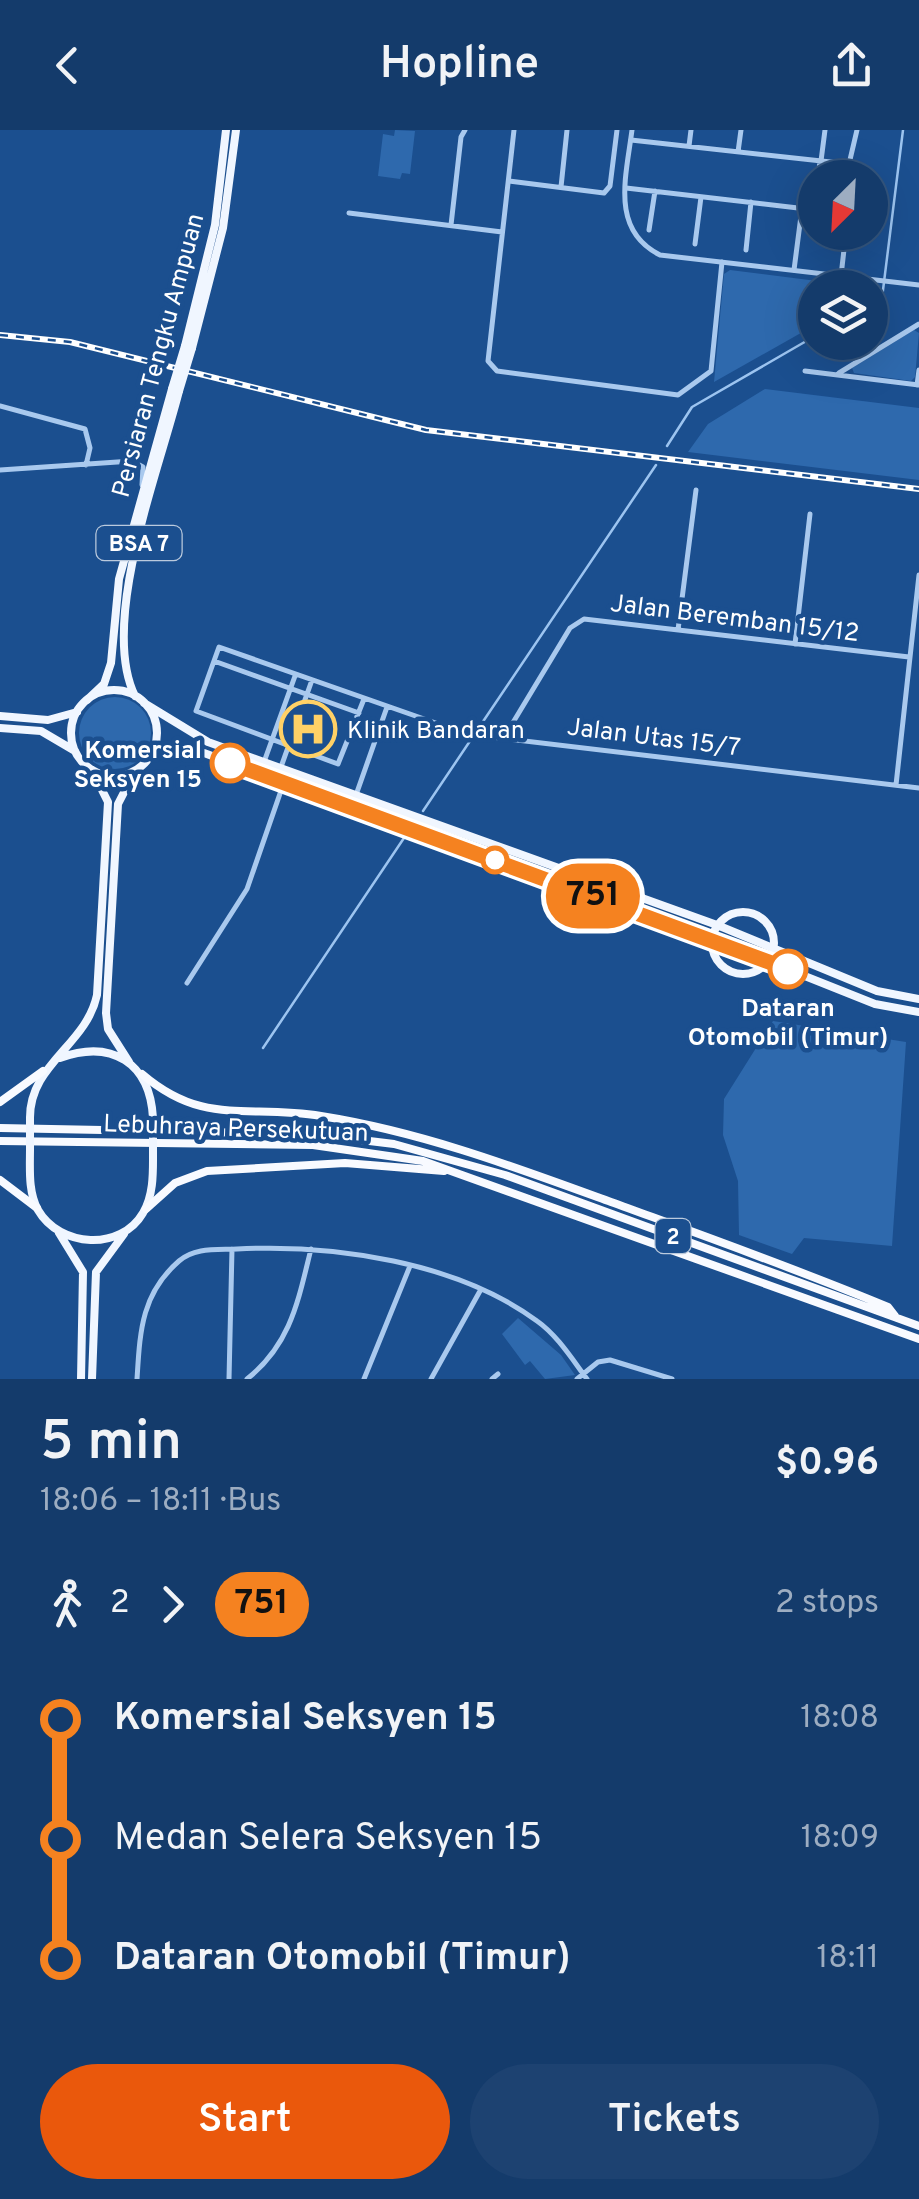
<!DOCTYPE html>
<meta charset="utf-8">
<style>
body{margin:0;font-family:Overpass,sans-serif;background:#1d4271;color:#f1f3f6;height:100vh;display:flex;flex-direction:column;font-size:38px;white-space:nowrap}
*{box-sizing:border-box;margin:0}
p{font-size:32px;color:#9dadc1}
.icon{flex:none;width:55px;height:55px;fill:none;stroke:currentColor;stroke-width:2;stroke-linecap:round;stroke-linejoin:round}
.map{position:relative;height:1249px;overflow:hidden}
.side{display:flex;flex-direction:column;background:#143b6b;flex:1}
.side>*{flex:none}
.badge{padding:0 20px;border-radius:32px;font-size:35px;line-height:65px}
.needle{width:65px;rotate:204deg}
.tools{position:absolute;left:798px;top:30px;display:grid;gap:20px}
.tools a{display:grid;place-items:center;width:90px;height:90px;border-radius:50%;background:#143b6b;box-shadow:0 10px 40px #0002,0 0 0 2px #33557e;font-size:50px}
.map>.badge{position:absolute;translate:-50% -50%;box-shadow:0 0 0 5px #fff}
.legs{display:flex;align-items:center;gap:15px;height:110px;padding:0 40px;font-size:32px}
.legs p{margin-inline-start:auto}
.headline{display:flex;align-items:center;justify-content:space-between;height:170px;padding:0 40px}
h1{font-size:55px;font-weight:600;line-height:75px}
.action{display:flex;gap:20px;margin-top:auto;padding:20px 40px}
.action a{flex:1;height:115px;border-radius:60px;background:#ea580c;color:#fff;font-size:40px;font-weight:600;line-height:115px;text-align:center}
.action a+a{background:#1d4271;color:#f1f3f6}
ul{padding:0 40px;list-style:none}
li{display:flex;align-items:center;gap:35px;height:120px;font-size:38px}
li i{display:grid;place-items:center;width:15px;height:100%;margin:0 12px;background:currentColor}
li i::after{content:'';width:25px;height:25px;margin:-12px;border:8px solid;border-radius:50%;background:#143b6b}
li p{margin-inline-start:auto}
li:first-child i{background:linear-gradient(#0000 50%,currentColor 0)}
li:last-child i{background:linear-gradient(currentColor 50%,#0000 0)}
header{display:flex;justify-content:space-between;align-items:center;height:130px;padding:0 40px;background:#143b6b;font-size:45px;font-weight:600}
.map>svg:first-child{display:block}
.green{fill:#2e69ad}
.lines{fill:none;stroke-linecap:round;stroke-linejoin:round}
.stream{stroke:#9cc4f0;stroke-width:2.5}
.minor{stroke:#a9c9ee;stroke-width:5}
.tertiary{stroke:#a9c9ee;stroke-width:5}
.primary{stroke:#f0f6ff;stroke-width:8}
.trunk{stroke:#f8faff;stroke-width:8}
.rail-casing{stroke:#fff;stroke-width:6}
.rail{stroke:#1b4f8f;stroke-width:2.5;stroke-dasharray:8;stroke-linecap:butt}
.primary-bridge{stroke:#f0f6ff;stroke-width:8}
.line-1-casing{stroke:#fff;stroke-width:22}
.line-1{stroke:#f58220;stroke-width:15}
.stop-1-dot{fill:#fff;stroke:#f58220;stroke-width:5}
.labels{text-anchor:middle;stroke-width:9;stroke-linejoin:round;paint-order:stroke}
.shield{fill:#1b4f8f;stroke:#bbcadd;stroke-width:2.5}
.shield-label{font-size:22px;font-weight:bold;fill:#fff}
.street-label{font-size:25px;fill:#fff;stroke:#1b4f8f}
.poi-label{font-size:25px;fill:#fff;stroke:#1b4f8f;text-anchor:start}
.stop-label{font-size:25px;font-weight:bold;fill:#fff;stroke:#1b4f8f;text-anchor:end}
</style>
<header><svg class="icon" aria-label="back" viewBox="0 0 24 24"><path d="M15 5l-7 7 7 7"/></svg>Hopline<svg class="icon" aria-label="share" viewBox="0 0 24 24"><path d="M12 15V3M7 8l5-5 5 5M5 13v7h14v-7"/></svg></header>
<div class="map">
<svg width="919" height="1249" viewBox="0 0 919 1249">
<rect width="100%" height="100%" fill="#1b4f8f"/>
<path class="green" d="M395 0 415 1 410 44 402 43 400 49 378 46 383 4 394 6Z
M730 140 864 157 815 158V195L714 252 724 144Z
M914 200 919 203 915 247 911 251 854 243 852 238Z
M765 259 919 278V350L688 322 708 294Z
M79 603a36 36 0 1 1 72 0a36 36 0 1 1-72 0Z
M773 891 906 912 892 1116 804 1108 792 1124 739 1105 738 1051 723 1005 724 969Z
M518 1188 561 1225 575 1245 545 1249 530 1231 525 1235 502 1204Z"/>
<g class="lines">
<path class="stream" d="M870 175 882 168 903 0
M667 316 692 277 815 206
M480 596 656 335
M423 681 470 611
M263 918 408 702"/>
<path class="minor" d="M514 0 488 231 497 241 678 265 711 241 722 132
M631 10 849 34 857 0
M689 16 691 0
M738 22 741 0
M821 31 825 0
M818 48 820 31
M509 51 604 63 610 56 617 0
M561 57 567 0
M626 58 815 80
M349 83 502 102
M451 95 461 7 465 0
M649 100 655 61
M695 114 701 67
M746 120 751 72
M794 140 802 78
M841 146 846 102
M805 241 919 255
M839 243 919 194
M917 255 919 240
M0 276 85 299 90 318 86 335
M0 340 132 331 143 337 142 355
M678 500 696 360
M795 514 810 384
M214 531 359 583
M364 569 338 634 196 581 219 517 467 604 919 658
M503 609 570 498 584 489 909 527
M264 632 295 546
M281 637 312 550
M896 655 919 445
M356 665 387 577
M187 853 247 759 284 652
M137 1249C140 1202 141 1164 179 1131 195 1117 217 1120 237 1119 334 1114 457 1132 537 1191 557 1205 572 1229 587 1249
M229 1249 232 1119
M247 1249C291 1214 298 1171 311 1119
M364 1249 410 1136
M431 1249 480 1161
M492 1249 498 1244
M577 1249 598 1232 610 1230 672 1249"/>
<path class="tertiary" d="M632 0C626 47 610 100 660 125L919 155"/>
<path class="primary" d="M185 216 215 95 226 0
M192 218 223 98 236 0
M71 603a43 43 0 1 1 86 0a43 43 0 1 1-86 0Z
M135 566C99 493 159 340 179 261
M87 570 104 554 111 533 119 449 172 259
M144 573 208 612 717 795 877 861 919 869
M0 586 48 590 77 582
M0 598 41 601 75 621
M151 624 178 616 204 623 712 809 875 874 919 882
M712 813a31 31 0 1 1 62 0a31 31 0 1 1-62 0Z
M60 928C112 909 150 933 153 988
M129 932 108 899 106 883 118 674 135 641
M30 989C29 934 86 916 97 865L108 672 92 640
M30 1019C30 1039 28 1062 38 1080 60 1118 121 1121 143 1083 154 1065 153 1041 153 1022
M59 1103 83 1142 81 1249
M92 1249 96 1142 124 1104"/>
<path class="trunk" d="M142 944C204 997 247 974 321 986 422 1002 515 1037 611 1072 704 1106 797 1139 888 1177L895 1186
M0 972 43 941
M0 998 312 1004 394 1014 505 1045 919 1196
M0 1011 313 1015 423 1031 919 1209
M0 1050 37 1078
M146 1079 175 1053 207 1041 345 1033 444 1041"/>
<g class="rail-casing">
<path id="rail" d="M0 205 70 212 426 300 919 359"/>
</g>
<use href="#rail" class="rail"/>
<path class="primary-bridge" d="M172 259 185 216
M179 261 192 218
M30 989V1019
M153 1022V988"/>
</g>
<g class="lines">
<g class="line-1-casing">
<path id="line-1" d="M230 633 788 839"/>
</g>
<use href="#line-1" class="line-1"/>
</g>
<defs>
<g id="hospital-ring" transform="scale(2.875)"><circle r="9.5" fill="#1b4f8f" stroke="#ffd166" stroke-width="1.5"/><path d="M-5-5h3v3.5h4V-5h3V5h-3V1.5h-4V5h-3Z" fill="#ffd166"/></g>
</defs>
<g fill-rule="evenodd">
<use href="#hospital-ring" x="308" y="599"/>
</g>
<g class="stop-1-dot">
<circle cx="230" cy="633" r="18"/>
<circle cx="495" cy="730" r="12"/>
<circle cx="788" cy="839" r="18"/>
</g>
<g class="labels">
<g class="shield">
<rect x="96.5" y="396" width="85" height="34" rx="8"/>
<rect x="655.5" y="1089" width="35" height="34" rx="8"/>
</g>
<g class="shield-label">
<text x="139" y="421">BSA 7</text>
<text x="673" y="1114">2</text>
</g>
<g class="street-label">
<text transform="translate(157 225) rotate(-75)" y="9">Persiaran Tengku Ampuan</text>
<text transform="translate(735 487) rotate(7)" y="9">Jalan Beremban 15/12</text>
<text transform="translate(654 606) rotate(7)" y="9">Jalan Utas 15/7</text>
<text transform="translate(236 997) rotate(2)" y="9">Lebuhraya Persekutuan</text>
</g>
<g class="poi-label">
<text x="347" y="608">Klinik Bandaran</text>
</g>
<g class="stop-label">
<text x="202" y="628">Komersial<tspan x="202" dy="29">Seksyen 15</tspan></text>
<text x="788" y="886" text-anchor="middle">Dataran<tspan x="788" dy="29">Otomobil (Timur)</tspan></text>
</g>
</g>
</svg>
<div class="tools">
<a><svg class="needle" viewBox="-14 -14 28 28"><path d="M0-13l5 13h-10z" fill="#e53935"/><path d="M0 13l5-13h-10z" fill="#9dadc1"/></svg></a>
<a><svg class="icon" aria-label="layers" viewBox="0 0 24 24"><path d="M12 4l9 5-9 5-9-5zM3 14l9 5 9-5"/></svg></a>
</div>
<b class="badge" style="left:593px;top:766px;background:#f58220;color:#111">751</b>
</div>
<section class="side">
<div class="headline"><div><h1>5 min</h1><p>18:06 – 18:11 · Bus</p></div><b>$0.96</b></div>
<div class="legs"><svg class="icon" aria-label="walk" viewBox="0 0 24 24"><circle cx="13" cy="4" r="2"/><path d="M13 8l-2 6 4 7M11 14l-3 7M7 12l3-4h3l4 4"/></svg>2<svg class="icon" aria-label="forward" viewBox="0 0 24 24"><path d="M9 5l7 7-7 7"/></svg><b class="badge" style="background:#f58220;color:#111">751</b><p>2 stops</p></div>
<ul>
<li><i style="color:#f58220"></i><b>Komersial Seksyen 15</b><p>18:08</p></li>
<li><i style="color:#f58220"></i><span>Medan Selera Seksyen 15</span><p>18:09</p></li>
<li><i style="color:#f58220"></i><b>Dataran Otomobil (Timur)</b><p>18:11</p></li>
</ul>
<div class="action"><a>Start</a><a>Tickets</a></div>
</section>
